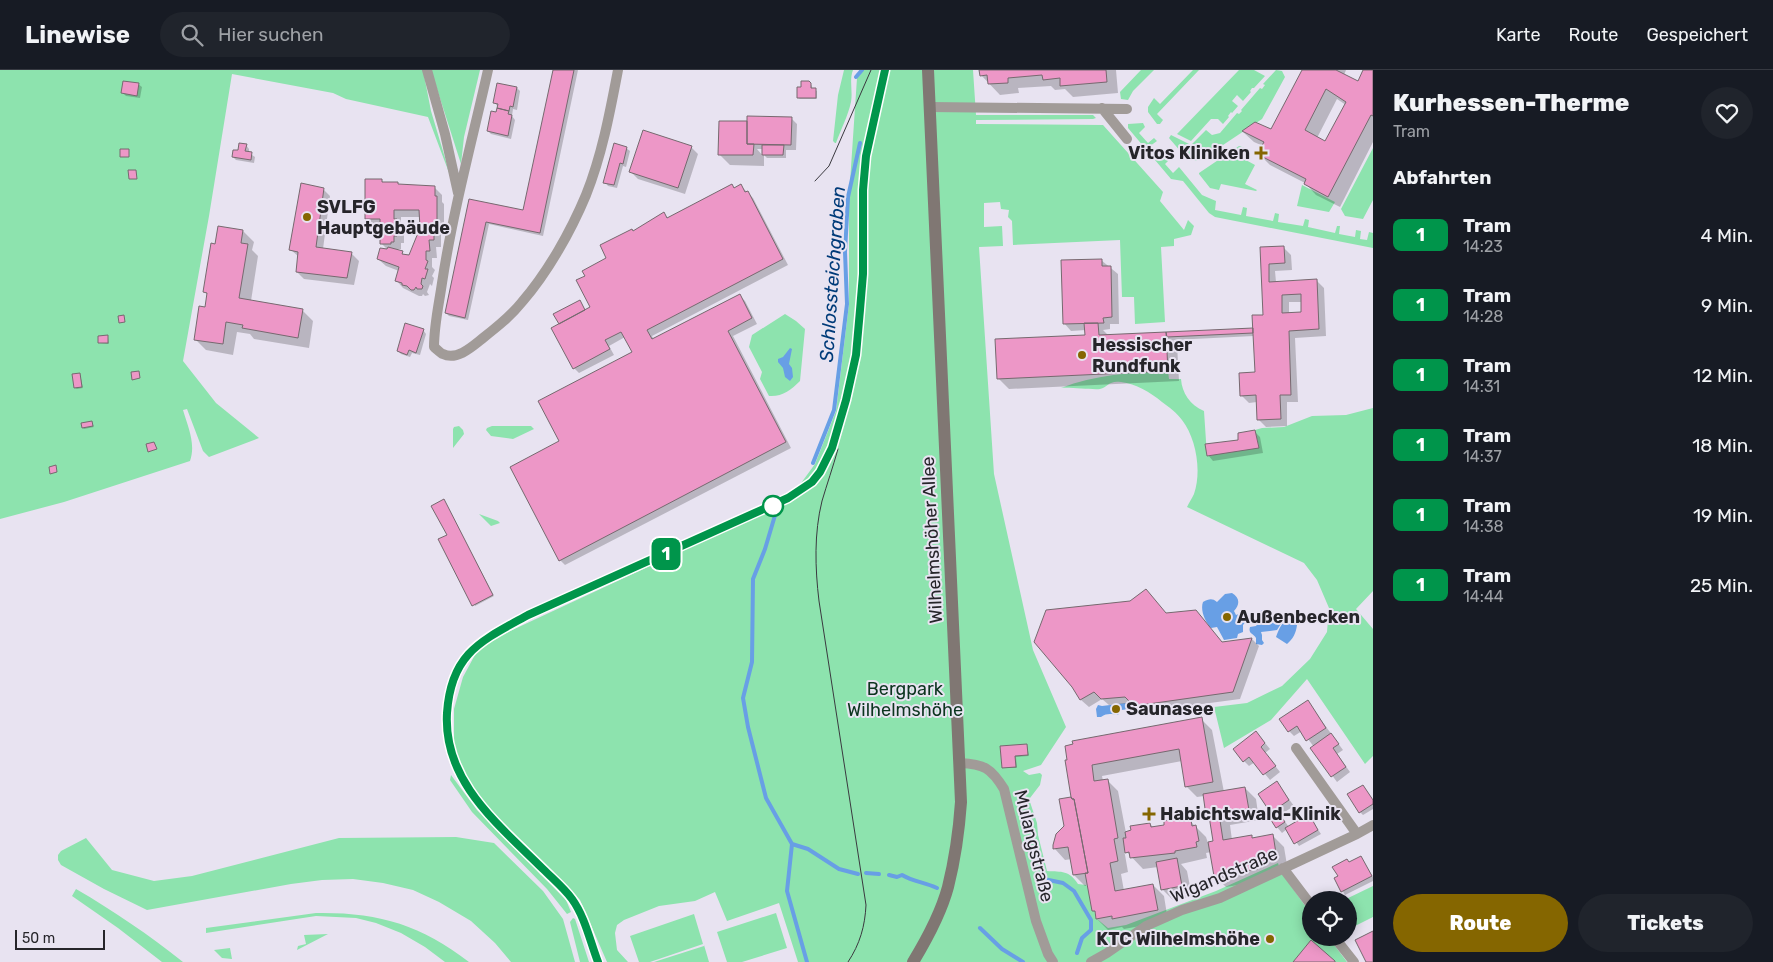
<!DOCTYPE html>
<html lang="de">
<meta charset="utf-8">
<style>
body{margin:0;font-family:Rubik,sans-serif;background:#20242c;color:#f1f3f6;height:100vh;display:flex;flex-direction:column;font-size:19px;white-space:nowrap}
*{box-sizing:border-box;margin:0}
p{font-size:16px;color:#9ea1a6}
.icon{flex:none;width:28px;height:28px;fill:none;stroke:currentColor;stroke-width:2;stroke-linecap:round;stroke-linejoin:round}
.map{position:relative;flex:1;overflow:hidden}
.side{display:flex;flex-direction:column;background:#171b24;width:400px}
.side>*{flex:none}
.badge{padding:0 10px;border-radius:8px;font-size:18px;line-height:32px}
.tools{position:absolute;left:1302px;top:821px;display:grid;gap:10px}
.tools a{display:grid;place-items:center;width:55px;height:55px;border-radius:50%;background:#171b24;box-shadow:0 2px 12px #0003;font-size:25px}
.scale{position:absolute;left:15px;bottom:12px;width:90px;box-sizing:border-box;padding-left:5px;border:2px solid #26252a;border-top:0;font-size:14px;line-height:18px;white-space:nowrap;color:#26252a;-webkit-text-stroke:4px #e8e3f1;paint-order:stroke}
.map>.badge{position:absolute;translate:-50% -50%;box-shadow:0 0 0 2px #fff}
h2{padding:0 20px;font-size:19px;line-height:45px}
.round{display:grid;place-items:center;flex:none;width:52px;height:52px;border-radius:26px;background:#20242c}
.headline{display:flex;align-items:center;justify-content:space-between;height:85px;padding:0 20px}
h1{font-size:24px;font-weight:800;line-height:38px}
.button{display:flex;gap:10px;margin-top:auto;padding:10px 20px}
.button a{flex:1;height:58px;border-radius:30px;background:#856600;color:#fff;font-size:20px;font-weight:800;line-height:58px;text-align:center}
.button a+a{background:#20242c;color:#f1f3f6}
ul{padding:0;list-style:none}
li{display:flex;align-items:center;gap:15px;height:70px;padding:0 20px}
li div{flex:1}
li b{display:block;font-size:19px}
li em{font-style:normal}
li .badge{min-width:55px;font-weight:700;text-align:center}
header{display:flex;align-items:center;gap:30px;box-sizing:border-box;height:70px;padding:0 25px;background:#171b24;border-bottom:1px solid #363941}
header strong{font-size:24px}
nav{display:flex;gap:28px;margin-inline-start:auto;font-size:18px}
.search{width:350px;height:45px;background:#20242c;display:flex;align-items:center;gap:12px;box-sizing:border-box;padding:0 18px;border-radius:28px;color:#9ea1a6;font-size:19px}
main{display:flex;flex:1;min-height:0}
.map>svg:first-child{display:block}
.green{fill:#8de3ae}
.water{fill:#689fe5}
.shadow{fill:#0003;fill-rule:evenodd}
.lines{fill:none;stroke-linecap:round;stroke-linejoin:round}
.stream{stroke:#689fe5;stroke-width:4}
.building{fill:#ed97c7;stroke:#76696f;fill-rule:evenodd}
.minor{stroke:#a19b98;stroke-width:10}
.secondary{stroke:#807773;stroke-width:12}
.tram{stroke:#3a393f;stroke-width:1}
.line-casing{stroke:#fff;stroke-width:11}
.line{stroke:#00954b;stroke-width:8}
.poi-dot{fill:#856600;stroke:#e8e3f1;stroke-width:2}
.stop-dot{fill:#fff;stroke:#00954b;stroke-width:2.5}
.labels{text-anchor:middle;stroke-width:4;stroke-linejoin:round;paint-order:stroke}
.poi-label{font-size:18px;font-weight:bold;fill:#26252a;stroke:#e8e3f1;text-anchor:start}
.street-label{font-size:18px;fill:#26252a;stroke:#e8e3f1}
.park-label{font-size:18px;fill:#0c351f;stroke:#e8e3f1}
.water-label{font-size:19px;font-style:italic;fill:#003b79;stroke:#e8e3f1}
</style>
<header>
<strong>Linewise</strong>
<div class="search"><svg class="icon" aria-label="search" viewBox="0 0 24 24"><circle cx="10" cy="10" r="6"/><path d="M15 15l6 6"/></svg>Hier suchen</div>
<nav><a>Karte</a><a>Route</a><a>Gespeichert</a></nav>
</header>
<main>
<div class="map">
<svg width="1373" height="892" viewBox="0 0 1373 892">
<rect width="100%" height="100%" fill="#e8e3f1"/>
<path class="green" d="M0 0H423L431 41 451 108 428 47 346 29 333 23 232 4 209 146 183 291 216 333 259 368 209 387 203 381 187 339 183 340C188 357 196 374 190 391L64 432 0 449Z
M431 0H480L464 67 461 94Z
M844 0H853C849 10 853 21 851 32 848 46 841 59 836 73H835L833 71 838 25Z
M864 0H973L976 45H1093L1096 48 1093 49 976 50V54L1103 55 1163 122 1160 131 1184 160 1188 150 1194 156 1191 165 1174 169V176L1161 177 1165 252 1135 254 1134 227H1122L1120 170 1013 175 1012 151 1008 147 1009 140 1001 139 1000 132 984 133V157L1002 156 1003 176 979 177 994 404 1033 580 1066 657 1041 695 1023 701 1029 705 1040 703 1042 705 1040 715 1030 728V732L1037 753 1038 765 1047 801C1062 802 1069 800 1078 814L1086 815 1089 819 1096 848 1108 858 1126 855 1216 821 1278 793 1281 802 1311 844V868H1329L1347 892H798L779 833 727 851 715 822 695 831 659 836 624 850 617 855 615 863 617 880 628 892H607L580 830 525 774 497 749 482 731 462 702 454 678V639L463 607 476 583 495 568 785 433 788 431 815 394 836 341 849 234V127L857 8Z
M1141 0H1154L1133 21 1128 30 1121 29 1120 22Z
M1193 0H1199L1157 44 1163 50 1160 54H1157L1148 42V37L1154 28 1160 34Z
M1239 0H1254L1265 6 1254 18H1252L1250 21 1251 22 1243 31 1237 25 1232 31 1238 36 1232 43 1231 42 1228 46 1229 47 1223 54 1218 49H1211L1191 71 1177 64Z
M1276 0 1282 1 1285 7 1262 49 1199 91 1188 90 1169 68 1171 65 1191 75 1206 60 1212 65 1220 63 1237 43 1239 44 1242 41 1241 40 1260 18 1262 19 1265 15 1263 14Z
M1143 53 1145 57 1139 63 1148 73 1154 68 1157 71 1150 76 1162 90 1169 85 1171 88 1165 94 1173 103 1179 97 1202 125 1216 131 1215 140 1241 145 1243 137 1247 138 1246 146 1273 151 1275 143 1279 144 1278 152 1303 156 1305 149 1309 150 1308 157 1335 163 1337 156H1340L1339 164 1355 167 1356 160 1361 161 1360 169 1367 170 1369 162 1373 163V178L1215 147 1209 143 1183 111 1171 109 1128 58V54Z
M1239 76 1248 79 1244 89 1255 95 1245 114 1257 120 1256 121 1221 114 1219 120 1210 118 1199 104V103Z
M1373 78V130L1363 149 1345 146 1341 139Z
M1302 115 1335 132 1329 142 1297 136Z
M785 244 796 251 805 259 800 311C791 320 782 327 769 326L760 309 762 302 749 277 752 265Z
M1168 301 1169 309H1181C1182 323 1190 335 1204 341L1207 386 1259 377 1255 360 1262 358 1284 357 1312 346 1346 345 1373 338V521L1356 539 1373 559V686L1365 694 1307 609 1271 650 1224 678 1214 637 1247 633 1282 616 1310 589 1327 562 1329 538 1317 510 1304 493 1187 437C1189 433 1192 428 1194 424 1202 401 1196 368 1182 350 1177 343 1169 337 1162 332 1150 322 1136 314 1121 312 1109 310 1108 317 1100 319 1093 320 1070 317 1061 318 1094 305 1132 302 1168 301Z
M459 356 463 360 464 364 453 378V359L454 357Z
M492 356H531L534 359 513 369 491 366 486 360 487 358Z
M479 444 498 451 500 453 491 456Z
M451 705 477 740 566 830 571 842 567 844 547 819 472 742 450 710Z
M456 767 494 773 543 821 563 849 575 892H511L495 873 471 851 439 832 413 820 383 813 353 809 322 810 291 814 147 840 104 819 61 795 58 790V785L61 781 86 768 112 800 154 811 192 806 339 768Z
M1373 816V847L1349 859V830H1344Z
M76 819C114 841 149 865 183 892H162L118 858 72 826Z
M316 843C377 842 420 854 469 892H445L425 877 401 863 376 853 356 848 316 846 206 863V858Z
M776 843 787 878 742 892H727L717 862Z
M694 844 703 874 650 892H639L630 866Z
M573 848 575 849 589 892H580L570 852Z
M328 864 297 880 298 876 306 874 304 865Z
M704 875 709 892H654L704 876Z
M230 878 232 889 222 888 214 880Z"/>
<path class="water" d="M790 278 792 279 789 294 792 298 793 307 790 311 785 307 783 298 778 292V289L783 287Z
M1232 523C1240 528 1240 534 1234 541L1236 545 1244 542 1247 545 1248 549 1243 555V562L1238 564 1237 568 1224 570 1217 557 1211 558C1205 552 1200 540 1203 532 1209 529 1212 528 1217 532L1225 524Z
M1262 540 1268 541 1275 547 1282 546 1284 549 1277 560 1261 562 1262 565V570L1264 573 1262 575 1256 574V568C1253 563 1248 564 1250 557L1256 556 1259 552 1258 544Z
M1292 548 1297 555C1296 563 1293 569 1287 574L1276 567C1279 559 1282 550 1292 548Z
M1142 631 1140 638 1121 640 1118 645C1111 644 1107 643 1101 647H1097L1096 639 1098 635 1102 636Z"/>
<path class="shadow" d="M554 0H578L543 166 489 154 468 250 449 246 446 243 470 130 524 142Z
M981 0H1116L1118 23 1073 27 1065 19 1055 20 1051 16 1018 18 1019 23 1000 25 981 5Z
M1304 0H1346L1344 5 1358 13 1365 0H1373V72L1340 137 1316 125 1305 113 1270 95 1259 84 1263 76 1254 72 1243 62 1271 61ZM1337 29 1346 35 1325 73 1317 68Z
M809 12 812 16V19L817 21V29H800L798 28 802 18Z
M138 14 142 17 140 28 126 26 123 23Z
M498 14 517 18 520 21 517 40 513 39 512 46 515 50 511 69 491 64 488 61 498 37 495 33Z
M791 48 797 54 796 80H786V88H767L764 85V96L730 95 719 84 747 52ZM757 79H763V86Z
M246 75 249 79V83L255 87 254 93 236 90 233 87Z
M691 77 698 84 685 124 638 109 631 102Z
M626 78 630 81 626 97 623 96 617 118 608 116 605 112Z
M381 110 384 113H397L400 116 434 117 442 125V132L444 134V165H441V177H436L437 188H432V197L435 200 432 206 434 208 432 216 430 214 427 222 429 225 425 226 423 224 422 226H419L403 218 396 210 399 201 386 196 378 189 389 181 382 174V156H373L366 148ZM401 147H421V159L409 187 398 181V179H401V173H404V157L401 155Z
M732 115 735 119 741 116 753 128 788 195 652 266 654 270 739 225 745 231 757 254 733 266 791 378 565 495 560 490V372L633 283 625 267 609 276 614 285 579 303 574 298 560 254 580 231 586 241 592 238 586 206 608 189 633 162 664 144 668 148Z
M323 119 330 126 323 179 352 184 359 191 354 215 304 209 297 202 299 187 290 179Z
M243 161 254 172 252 180 258 186 251 231 302 240 313 251 309 278 254 269 250 264 237 262 233 285 206 280 195 269 206 238 208 225 205 222 216 175Z
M1284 178 1291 185 1292 200 1275 201 1276 212 1317 211 1324 218 1326 266 1295 268 1298 332H1287V356L1266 357 1258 349 1257 332 1249 333 1241 325 1256 303 1254 266 1173 270 1177 274 1179 311 1009 319 998 308 1086 266V260L1071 261 1064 253 1101 190 1118 204 1119 254H1110V259L1103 260 1109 266 1252 259 1265 246 1262 179ZM1289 232H1302V243L1289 244Z
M423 260 426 264 420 285 412 283 410 287 401 284 398 281Z
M108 267 109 274 100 273Z
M80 304 83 318 77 319 75 318Z
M92 353 94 357 84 359 83 358Z
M1255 362 1260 367 1263 383 1213 391 1208 385 1240 371Z
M445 432 494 526 475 536 448 466Z
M1196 541 1222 573 1252 569 1259 576 1240 629 1142 642 1133 633 1109 635 1102 629 1089 637 1081 630 1073 616 1166 545Z
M1308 632 1343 680 1337 684 1350 702 1337 712 1312 678 1314 677 1302 661 1294 666 1289 661Z
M1201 649 1212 660 1224 722 1245 718 1256 729 1259 750 1230 755 1232 770 1273 766 1284 777 1288 801 1268 810 1226 817 1215 806 1211 782 1206 783 1207 788 1181 794 1187 801 1192 827 1173 830 1162 819 1158 797 1143 799 1124 779 1128 802 1121 804 1124 821 1153 815 1164 826 1168 851 1124 859 1122 857 1108 860 1097 849V844L1093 841 1089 815 1085 816 1074 805 1072 789 1065 790 1055 779 1057 765 1065 756 1073 728 1066 691ZM1182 691 1186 716 1197 727 1204 726 1207 746 1211 749 1214 772 1208 773 1206 767 1190 751 1184 752 1181 749 1166 756 1154 758 1150 754 1126 763 1118 721 1107 710 1103 711 1102 706Z
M1261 668 1270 679 1265 683 1280 702 1270 710 1255 692 1249 696 1244 691Z
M1027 675 1029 686 1016 687 1017 698H1004L1003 697 1001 677Z
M1277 713 1294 736 1280 745 1289 757 1309 746 1321 764 1299 776 1287 759 1282 763 1277 757 1272 742Z
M1363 716 1373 730V739L1363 745 1360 742Z
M1361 787 1373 807V811L1345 825 1336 809 1350 793Z"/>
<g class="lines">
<path class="stream" d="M856 7 862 0
M813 393 834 340 847 234 845 182 848 127 860 73
M776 442 765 479 753 509 752 592 743 628 748 657 766 728 792 774 808 779 839 799 858 804
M792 774 787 821 807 892
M866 803 879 804
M889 805 897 807 902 805C914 812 924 812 937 818
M1039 808 1063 813 1074 821 1091 850V860L1082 868 1077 883
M980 858 1002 879 1023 892"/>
</g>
<path class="building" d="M553 0H574L540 163 486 152 465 248 445 243 469 129 523 140Z
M979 0H1106L1107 12 1060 16V8L1043 10 1042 5 1008 8V13L988 14 987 5 980 6Z
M1302 0H1336L1358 11 1363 0H1373V46L1371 45 1328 127 1304 114 1306 109 1257 84 1264 72 1242 61 1255 52 1271 59ZM1326 19 1346 32 1325 71 1305 60Z
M123 11 139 13 137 26 121 23Z
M801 11H809L811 13V18H816V28H797V17H801Z
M497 13 517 17 513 37 510 36 509 41 497 38 498 34 493 33Z
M497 38 509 41 508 44 512 45 508 66 487 61 491 41 496 42Z
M747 46 792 47 791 75 747 74Z
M719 51H747V74H754L753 85H718Z
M643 60 692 76 678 118 629 102Z
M239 73 247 74 245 81 252 82 251 90 232 87 233 80H238Z
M614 73 627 77 623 94 620 93 614 115 603 113Z
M762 75H784L783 85H762Z
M120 79H129V87H120Z
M128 100H136L137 109H129Z
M365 109H382V112H398V114L435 116V126H437V159L434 158V170H429L430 181H426V190L428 191 425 199H428L425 209 422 208 421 214 423 216 422 219H417L416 217 414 220H411L407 216 402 215V213L395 211 399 197 377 189 380 178 387 179 388 177 403 181 402 184 409 185 420 158 419 140H394V149H397V166H394V172H391V174H380V149H365Z
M301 113 324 118 316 177 352 182 347 208 296 202 298 182 289 180Z
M732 114 734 118 741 114 745 122 748 121 783 189 647 260 652 269 740 224 752 248 728 261 786 372 559 491 510 397 559 371 538 331 632 282 621 262 605 270 610 279 573 299 551 258 590 237 576 210 585 206 582 201 606 188 600 175 632 159 633 161 664 142 667 148Z
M218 156 243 160 241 173 248 174 239 228 303 239 298 268 242 258 243 255 226 252 223 274 194 270 199 236 205 237 207 223 203 222 211 173 215 174Z
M1284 176 1285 193 1269 194V212L1317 209 1319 259 1289 261 1291 325H1280L1281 349 1257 350 1256 325 1240 326 1239 303 1255 302 1252 245H1263L1260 177ZM1301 224V242L1282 243V225Z
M1102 189V196H1111L1112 247 1103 248 1104 253 1063 254 1061 190Z
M580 230 585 240 559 254 553 244Z
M124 245 125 252 119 253 118 246Z
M405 253 424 259 416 283 409 280 407 285 397 281Z
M1084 253H1098L1099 265 1166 262 1168 301 997 309 995 269 1085 265Z
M1253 258V263L1167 267 1166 262Z
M108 265V273H98V266Z
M139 301 140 308 132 310 131 302Z
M80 303 82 317 74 318 72 304Z
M92 351 93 356 82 358 81 353Z
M1255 360 1259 378 1207 386 1205 374 1238 370V363Z
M154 372 157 379 148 382 146 374Z
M56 395 57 402 50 404 49 397Z
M444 429 493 525 472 536 438 469 447 465 431 436Z
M1146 519 1166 543 1196 540 1222 572 1252 568 1233 622 1134 636 1125 627 1101 629 1094 622 1080 630 1072 617 1034 572 1046 540 1130 531Z
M1308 630 1326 658 1306 671 1297 656 1288 662 1279 649Z
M1202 647 1213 712 1185 717 1179 679 1092 695 1094 711 1108 709 1118 768 1114 769 1118 791 1110 793 1115 821 1153 814 1158 840 1112 849V846L1096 849 1095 841H1092L1085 803H1088L1074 729H1072L1071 727 1065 690H1067L1065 676 1073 674 1072 671Z
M1256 661 1265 673 1261 677 1276 696 1263 705 1249 687 1243 692 1233 679Z
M1331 663 1339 674 1333 678 1346 697 1331 707 1310 678Z
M1027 674 1028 685 1015 686 1016 697 1002 698 1000 676Z
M1277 711 1289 730 1276 739 1285 752 1276 758 1267 744 1270 742 1258 724Z
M1363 715 1373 730V734L1359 743 1347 724Z
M1245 717 1249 740 1219 744 1223 770 1252 765V768L1273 764 1277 790 1267 791 1268 794 1257 796 1258 799 1214 806 1208 772 1213 771 1209 746H1206L1203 724Z
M1071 727 1072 729H1074L1088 803 1073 805 1068 777 1053 779V775L1056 764 1064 756 1059 729Z
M1309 744 1318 760 1294 774 1285 758Z
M1181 747 1182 751 1191 750 1192 756 1196 755 1199 771 1196 772 1197 777 1175 781V783L1130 788 1129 782 1125 783 1123 768H1126L1125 762 1131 760 1130 756 1150 753 1151 757 1164 755V751Z
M1361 786 1372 806 1341 822 1334 808 1338 806 1332 797 1347 789 1349 792Z
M1177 788 1182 816 1161 820 1156 792Z
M1373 861V892H1366L1355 870Z
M1311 870 1335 891V892H1293Z"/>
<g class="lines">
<path class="minor" d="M427 0 445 64 458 123
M488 0C472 71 453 141 442 213 439 234 434 255 434 277 437 279 440 283 443 284 457 291 473 276 483 268 497 257 511 246 522 232 548 202 571 161 586 125 602 85 610 42 618 0
M930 37 1127 39
M1102 38 1127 69
M1296 678 1357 764
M960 693C984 694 991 698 1004 719L1036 851 1048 884 1053 892
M1283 798 1311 835
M1335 868 1354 892
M1091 892 1107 883 1146 856 1182 840 1220 828 1357 764 1373 755"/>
<path class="secondary" d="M913 892C927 869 941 843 948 817 955 789 959 761 961 732L928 0"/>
<path class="tram" d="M815 111 829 96 871 0
M838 379C833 397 827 414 822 431 814 463 815 498 819 531L866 835C865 856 860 874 848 892
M598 892C590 871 585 847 572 829 564 818 553 809 543 799 499 755 443 712 447 643 450 583 481 571 529 545L789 429 812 412 827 390 833 374 845 330 856 285 861 240 863 204V121L866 86 885 0"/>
</g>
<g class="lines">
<g class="line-casing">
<path id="line" d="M598 892C590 871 585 847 572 829 564 818 553 809 543 799 499 755 443 712 447 643 451 583 481 571 528 545L788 428 812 412 820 402 832 378 846 330 856 285 860 240 863 204V120L866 86 885 0"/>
</g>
<use href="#line" class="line"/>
</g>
<g class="poi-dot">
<path d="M1258.5 75.5h5v5h5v5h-5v5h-5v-5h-5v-5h5z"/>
<circle cx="307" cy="147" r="5"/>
<circle cx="1082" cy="285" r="5"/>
<circle cx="1227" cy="547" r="5"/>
<circle cx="1116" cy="639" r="5"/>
<path d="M1146.5 736.5h5v5h5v5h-5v5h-5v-5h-5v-5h5z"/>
<circle cx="1270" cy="869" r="5"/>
</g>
<circle class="stop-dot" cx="773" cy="436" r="10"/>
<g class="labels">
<g class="poi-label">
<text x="1250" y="89" text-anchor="end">Vitos Kliniken</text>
<text x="317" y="143">SVLFG<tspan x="317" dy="21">Hauptgebäude</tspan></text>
<text x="1092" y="281">Hessischer<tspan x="1092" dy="21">Rundfunk</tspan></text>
<text x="1237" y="553">Außenbecken</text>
<text x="1126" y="645">Saunasee</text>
<text x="1160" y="750">Habichtswald-Klinik</text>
<text x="1260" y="875" text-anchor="end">KTC Wilhelmshöhe</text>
</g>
<g class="street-label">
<text transform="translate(932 470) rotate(-93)" y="6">Wilhelmshöher Allee</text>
<text transform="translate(1034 776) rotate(76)" y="6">Mulangstraße</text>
<text transform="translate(1224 805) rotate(-23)" y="6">Wigandstraße</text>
</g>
<g class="park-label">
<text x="905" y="625">Bergpark<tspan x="905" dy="21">Wilhelmshöhe</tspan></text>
</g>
<g class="water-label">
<text transform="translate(832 204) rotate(-86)" y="7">Schlossteichgraben</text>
</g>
</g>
</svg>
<div class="tools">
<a><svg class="icon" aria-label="locate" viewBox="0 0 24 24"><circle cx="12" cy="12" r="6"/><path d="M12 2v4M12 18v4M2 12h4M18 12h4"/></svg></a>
</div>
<div class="scale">50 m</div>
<b class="badge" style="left:666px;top:484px;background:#00954b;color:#fff">1</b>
</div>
<section class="side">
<div class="headline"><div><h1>Kurhessen-Therme</h1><p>Tram</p></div><a class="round"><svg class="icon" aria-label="heart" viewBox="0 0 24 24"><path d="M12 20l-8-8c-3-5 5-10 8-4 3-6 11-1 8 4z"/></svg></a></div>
<h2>Abfahrten</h2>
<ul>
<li><span class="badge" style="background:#00954b;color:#fff">1</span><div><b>Tram</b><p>14:23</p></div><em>4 Min.</em></li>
<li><span class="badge" style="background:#00954b;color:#fff">1</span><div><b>Tram</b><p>14:28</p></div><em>9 Min.</em></li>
<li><span class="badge" style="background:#00954b;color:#fff">1</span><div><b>Tram</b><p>14:31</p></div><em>12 Min.</em></li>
<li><span class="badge" style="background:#00954b;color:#fff">1</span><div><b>Tram</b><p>14:37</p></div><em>18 Min.</em></li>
<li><span class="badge" style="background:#00954b;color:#fff">1</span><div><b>Tram</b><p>14:38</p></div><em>19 Min.</em></li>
<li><span class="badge" style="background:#00954b;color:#fff">1</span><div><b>Tram</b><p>14:44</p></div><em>25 Min.</em></li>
</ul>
<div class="button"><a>Route</a><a>Tickets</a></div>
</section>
</main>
